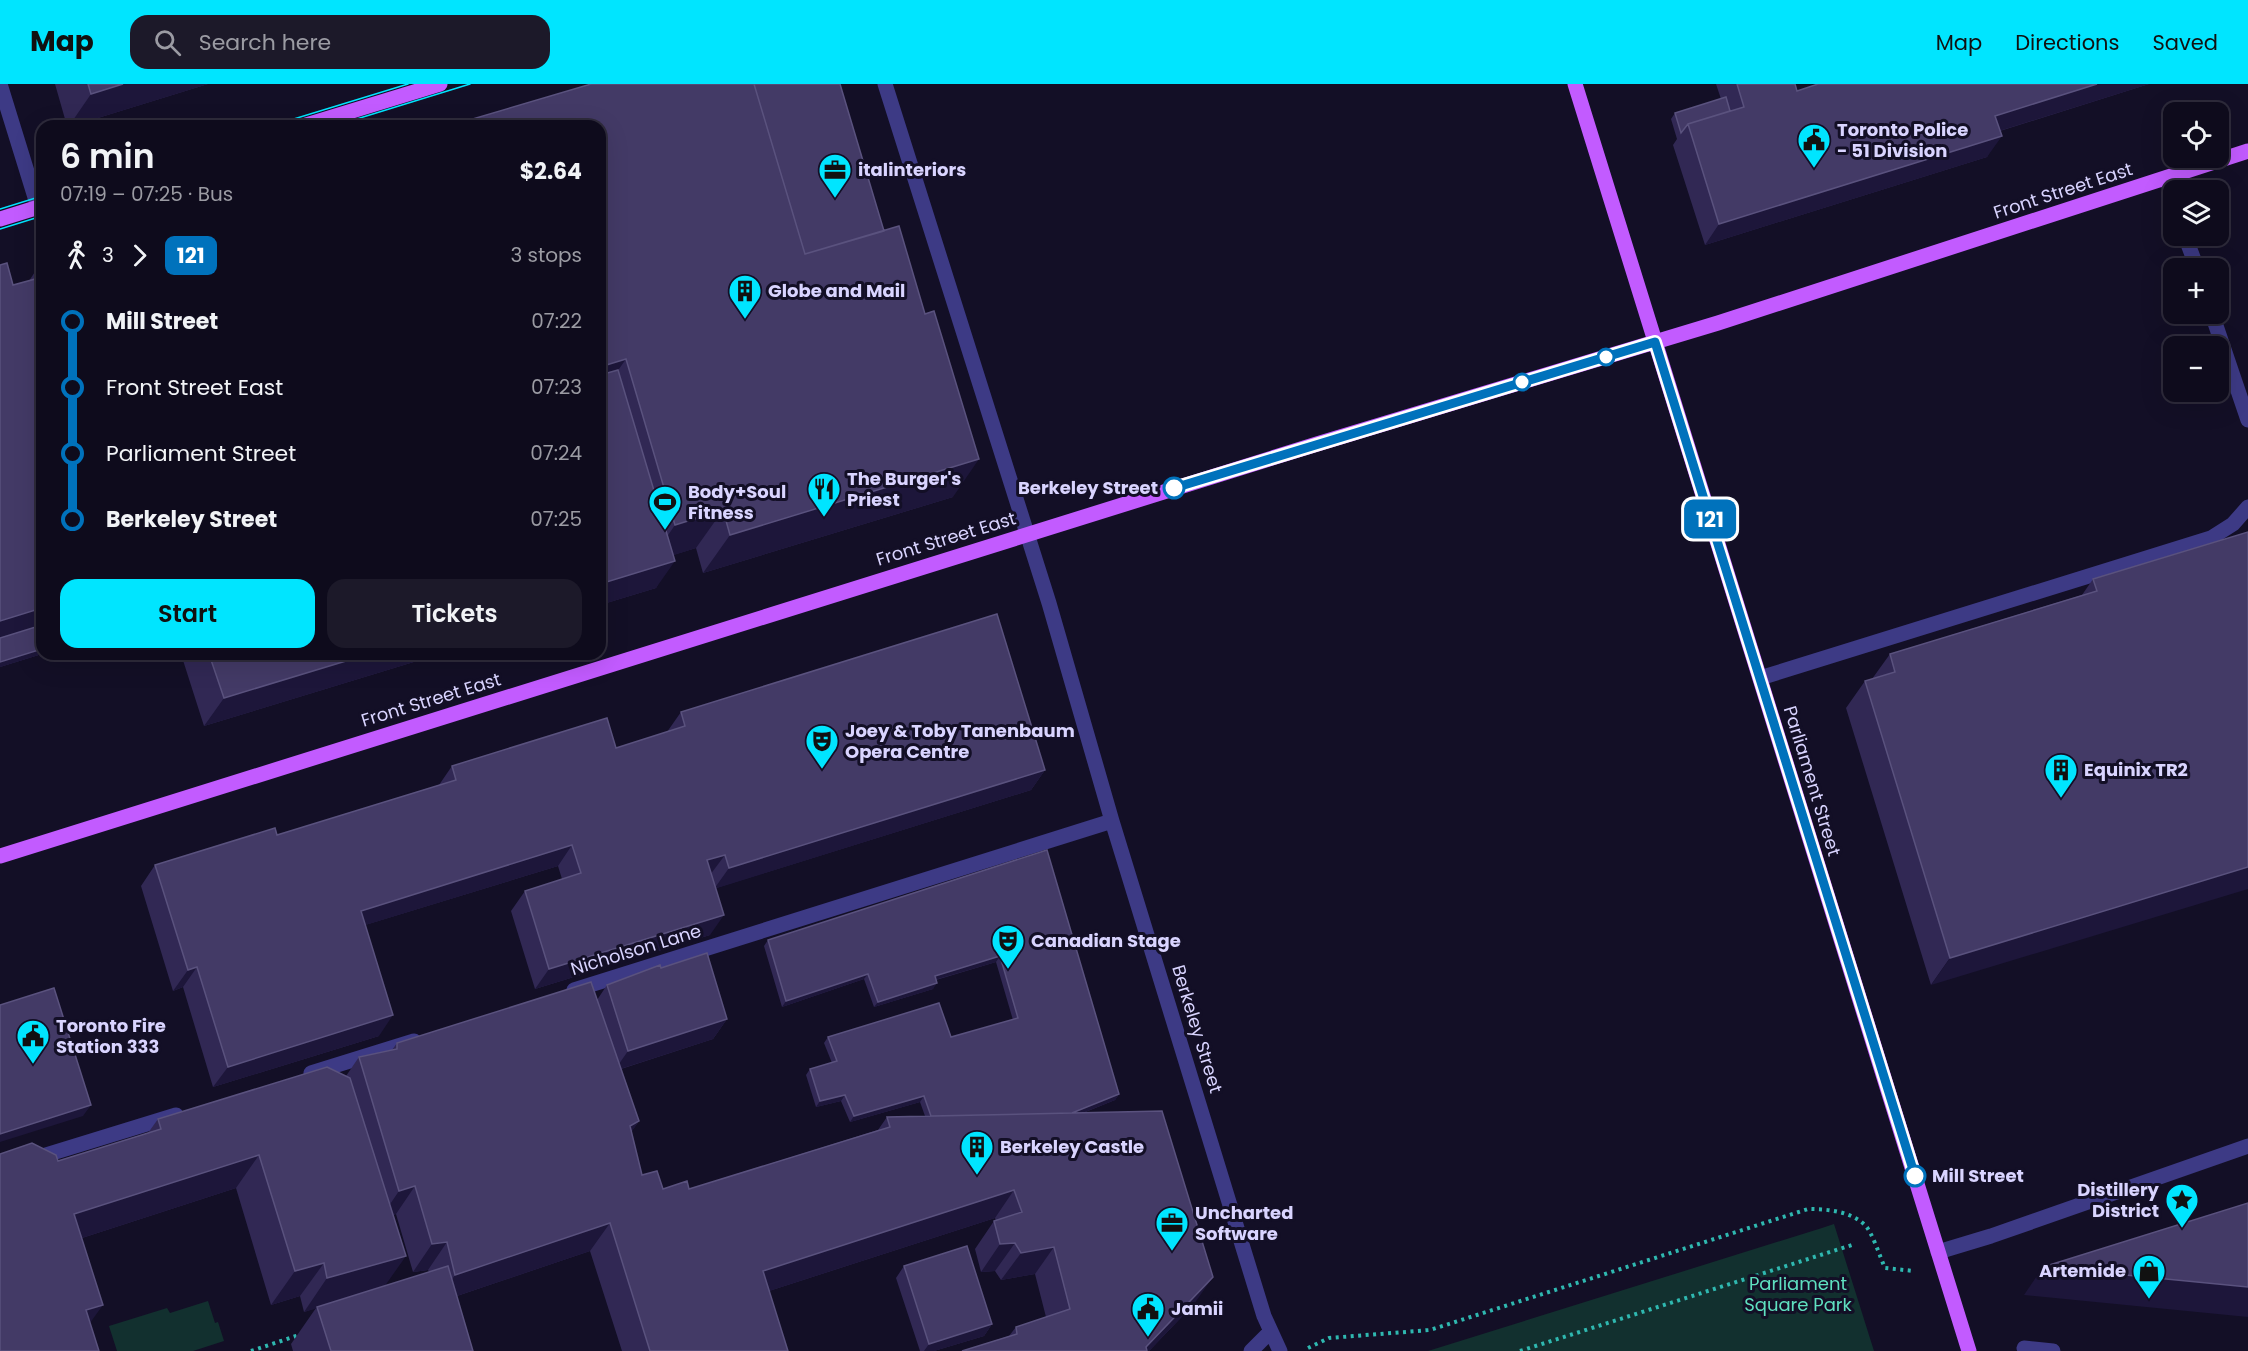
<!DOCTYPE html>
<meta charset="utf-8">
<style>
body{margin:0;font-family:Poppins,sans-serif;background:#1c1929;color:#f1f3f6;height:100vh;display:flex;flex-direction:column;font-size:22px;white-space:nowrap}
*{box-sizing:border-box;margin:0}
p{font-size:20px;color:#9b9ba3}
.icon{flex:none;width:33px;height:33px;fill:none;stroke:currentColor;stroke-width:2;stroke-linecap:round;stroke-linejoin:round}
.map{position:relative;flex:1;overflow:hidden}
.panel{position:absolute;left:36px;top:36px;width:570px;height:540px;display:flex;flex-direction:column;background:#0e0b1c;border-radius:18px;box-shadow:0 6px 24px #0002,0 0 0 2px #2e2b3b}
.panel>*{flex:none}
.badge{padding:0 12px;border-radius:9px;font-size:21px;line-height:39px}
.tools{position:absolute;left:2163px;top:18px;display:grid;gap:12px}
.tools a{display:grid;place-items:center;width:66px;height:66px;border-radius:12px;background:#0e0b1c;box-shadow:0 6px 24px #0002,0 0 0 2px #2e2b3b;font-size:30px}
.map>.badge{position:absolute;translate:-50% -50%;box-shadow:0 0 0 3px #fff}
.legs{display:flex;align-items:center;gap:9px;height:66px;padding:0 24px;font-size:20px}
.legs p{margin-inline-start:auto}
.overview{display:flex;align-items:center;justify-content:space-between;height:102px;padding:0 24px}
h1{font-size:33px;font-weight:600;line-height:45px}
.primary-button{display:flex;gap:12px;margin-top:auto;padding:12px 24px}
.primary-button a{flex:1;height:69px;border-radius:18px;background:#00e5ff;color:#111;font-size:24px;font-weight:600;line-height:69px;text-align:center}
.primary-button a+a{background:#1c1929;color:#f1f3f6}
ul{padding:0 24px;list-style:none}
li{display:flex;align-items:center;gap:21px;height:66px;font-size:22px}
li i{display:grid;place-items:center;width:9px;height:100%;margin:0 8px;background:currentColor}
li i::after{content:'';width:15px;height:15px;margin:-8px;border:4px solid;border-radius:50%;background:#0e0b1c}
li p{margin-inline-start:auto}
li:first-child i{background:linear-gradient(#0000 50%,currentColor 0)}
li:last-child i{background:linear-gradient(currentColor 50%,#0000 0)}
header{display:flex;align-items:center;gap:36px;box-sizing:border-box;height:84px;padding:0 30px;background:#00e5ff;color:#111}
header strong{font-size:28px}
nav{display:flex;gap:33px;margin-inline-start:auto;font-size:21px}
.search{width:420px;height:54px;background:#1c1929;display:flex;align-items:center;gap:15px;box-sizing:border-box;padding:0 21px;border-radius:18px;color:#9b9ba3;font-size:22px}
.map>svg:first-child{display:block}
.green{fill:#12302f}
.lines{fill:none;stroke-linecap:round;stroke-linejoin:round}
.path{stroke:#2fb8b0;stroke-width:4;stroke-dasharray:3 4.5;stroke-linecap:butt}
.minor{stroke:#3d3a85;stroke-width:15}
.major{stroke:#c25bff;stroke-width:15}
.tram{stroke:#00e5ff;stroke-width:1.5}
.wall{fill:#312854;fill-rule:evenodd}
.shaded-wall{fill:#1d163a}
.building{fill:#433a66;stroke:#5a527e;stroke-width:1.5}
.line-1-casing{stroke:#fff;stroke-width:14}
.line-1{stroke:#0072bc;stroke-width:9}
.stop-1-dot{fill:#fff;stroke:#0072bc;stroke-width:3}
.labels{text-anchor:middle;stroke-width:6;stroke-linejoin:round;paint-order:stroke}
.poi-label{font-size:18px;font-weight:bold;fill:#d9d4ff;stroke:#130f26;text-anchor:start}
.street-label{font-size:18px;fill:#d9d4ff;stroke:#130f26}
.stop-label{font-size:18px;font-weight:bold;fill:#d9d4ff;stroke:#130f26;text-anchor:end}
.park-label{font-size:18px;fill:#5fe0c0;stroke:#130f26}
</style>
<header>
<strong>Map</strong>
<div class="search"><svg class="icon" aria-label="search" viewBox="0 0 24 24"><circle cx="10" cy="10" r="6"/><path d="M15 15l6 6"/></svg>Search here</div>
<nav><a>Map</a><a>Directions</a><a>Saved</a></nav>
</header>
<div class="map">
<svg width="2248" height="1267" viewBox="0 0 2248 1267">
<rect width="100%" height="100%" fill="#130f26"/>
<path class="green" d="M1834 1140 1874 1267H1428L1822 1144Z
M208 1217 215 1239 218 1238 224 1257 193 1267H117L109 1242 167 1224 170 1229Z"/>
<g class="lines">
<path class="path" d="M1308 1264 1329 1254 1430 1246 1808 1125C1827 1125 1849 1127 1864 1140 1872 1147 1880 1173 1885 1184L1914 1187
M251 1267 299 1251
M1520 1267 1855 1160"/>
<path class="minor" d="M0 0 38 123
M885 0 1049 519 1112 737 1264 1232 1280 1267
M2166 94 2174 115
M2185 152 2197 184
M2212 230 2248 336
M1760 594 2211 454 2233 440 2248 423
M574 906 1112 737
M311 989 414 957
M0 1085 176 1031
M1938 1168 1991 1152 2248 1062
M2024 1264 2053 1267
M1251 1267 1270 1248"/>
<path class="major" d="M1575 0 1969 1267
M303 42 440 0
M0 135 42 122
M0 772 1317 360 1718 239 2248 67"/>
<path class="tram" d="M271 42 408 0
M334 42 470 0
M0 125 42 112
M0 145 42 132"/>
</g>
<path class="wall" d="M55 0H208L72 42H67Z
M1716 0H1795L1797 7 1818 0H2149L2000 47 1987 73 1705 161 1673 61 1677 55 1671 35 1675 29 1721 15Z
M600 42 953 413 703 489 696 464 673 471 656 504 600 521Z
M42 177V570L0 583 29 197Z
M2248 448 1931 901 1846 624 1865 597 1872 595 1890 570 2082 511 2093 495Z
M181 570H440L204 642Z
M681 628 1045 686 1031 706 716 804 710 851 535 905 511 827 525 807 562 795 558 782 365 841 379 952 213 1003 183 903 173 907 141 802 155 781 277 751 439 701 452 682 616 664 667 648Z
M1047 766 1119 1010 1115 1016 1083 1029 1194 1220 1149 1267H962L1009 1252 1016 1243 1046 1233 1035 1190 1001 1196 995 1187 981 1188 975 1165 994 1137H996L995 1134 769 1207 788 1267H622L590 1167 457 1212 473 1267H293L291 1260 316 1224 304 1228 300 1212 271 1221 236 1104 82 1154 0 1267 58 1077 148 1049 158 1035 346 992 359 973 392 966 397 959 597 916 607 901 661 884 727 935 713 955 621 985 639 1037 631 1048 642 1091 663 1105H689L878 1046 887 1033 925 1032 920 1018 850 1038 841 1017 816 1023 806 991 810 985 832 979 824 959 828 953H951L1013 936 996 878 936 896 933 905 874 923 864 895 782 923 764 862 768 856ZM396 1130 413 1188 428 1186 429 1188 385 1202 393 1131Z
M904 1182 992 1240 984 1252 934 1267H920L896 1194Z"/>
<path class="shaded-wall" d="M123 0H208L72 42H69L91 10Z
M2097 0H2149L1980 53 1995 32Z
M2002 52 1987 73 1705 161 1719 140Z
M626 275 600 312V283Z
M979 375 953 413 703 489 730 451Z
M723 426 696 464 649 479 675 441Z
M675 477 656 504 600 521V500Z
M42 524V545L0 558V537Z
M42 565V570L0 583V578Z
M369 570H440L204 642 224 614Z
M1045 686 1031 706 714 805 729 784Z
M572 761 558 782 346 847 361 827Z
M725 771 710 791 707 776Z
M2248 783V805L1931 901 1950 874Z
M724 831 710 851 535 905 549 885Z
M1000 872 996 878 931 897 935 892Z
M197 883 183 903 173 907 188 886Z
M868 890 864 895 782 923 786 917Z
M937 899 933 905 874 923 878 918Z
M393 931 379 952 213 1003 228 983Z
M727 935 713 955 614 987 628 967Z
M1119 1010 1115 1016 1007 1059 934 1058Z
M845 1011 841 1017 816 1023 820 1017Z
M924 1012 920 1018 850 1038 854 1032Z
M91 1021 83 1032 0 1058V1050Z
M639 1037 620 1065 630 1042Z
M259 1071 236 1104 51 1164 74 1130Z
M415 1102 396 1130 380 1135 399 1107Z
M1014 1106 995 1134 744 1215 763 1187Z
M610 1139 590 1167 436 1219 455 1191Z
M447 1158 428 1186 413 1188 432 1160Z
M1015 1159 995 1187 981 1188 1000 1160Z
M1054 1163 1035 1190 1001 1196 1021 1169Z
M406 1172 382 1206 304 1228 327 1194Z
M324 1179 300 1212 271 1221 295 1187Z
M2043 1183 2248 1203V1233L2024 1211Z
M1213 1193 1194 1220 1149 1267H1143Z
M103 1221 79 1254 86 1226Z
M992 1240 984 1252 934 1267H924L929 1260Z"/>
<path class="building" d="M88 0H123L91 10Z
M591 0H754L805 170 899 142 925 230 934 227 979 375 730 451 723 426 675 441 626 275 600 283V42H449Z
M754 0H840L884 147 805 170Z
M1737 0H1795L1797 7 1818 0H2097L1995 32 2002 52 1719 140 1688 40 1744 23Z
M1726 13 1730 27 1688 40 1681 49 1675 29Z
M7 179 13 201 35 195 42 181V524L0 537V181Z
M618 286 675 477 600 500V291Z
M2248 448V783L1950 874 1865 597 1895 588 1890 570 2097 507 2093 495Z
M997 530 1045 686 729 784 725 771 707 776 724 831 549 885 525 807 581 789 572 761 361 827 393 931 228 983 197 883 188 886 155 781 275 744 277 751 456 696 452 682 607 634 616 664 685 642 681 628Z
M42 541V565L0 578V554Z
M209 570H369L224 614Z
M1047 766 1119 1010 1072 1029 931 1032 924 1012 854 1032 845 1011 820 1017 810 985 837 977 828 953 939 919 951 953 1018 934 1000 872 935 892 937 899 878 918 868 890 786 917 768 856Z
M707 869 727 935 628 967 607 901 660 881 661 884Z
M591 898 639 1037 630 1042 642 1091 657 1087 663 1105 687 1097 689 1105 890 1043 887 1033 1162 1027 1213 1193 1146 1263 1147 1267H962L1017 1250 1016 1243 1070 1225 1054 1163 1021 1169 1015 1159 1000 1160 994 1137 1022 1128 1014 1106 763 1187 788 1267H650L610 1139 455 1191 447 1158 432 1160 415 1102 399 1107 359 973 397 965V959Z
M54 904 91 1021 0 1050V921Z
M327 983 350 994 406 1172 327 1194 324 1179 295 1187 259 1071 74 1130 103 1221 86 1226 99 1267H0V1070L32 1059 56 1071 58 1077 161 1045 158 1035Z
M2248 1119V1203L2043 1183Z
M967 1162 992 1240 929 1260 904 1182Z
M448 1182 473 1267H331L317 1223Z"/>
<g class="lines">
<g class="line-1-casing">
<path id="line-1" d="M1174 404 1655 258 1915 1092"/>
</g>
<use href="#line-1" class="line-1"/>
</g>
<defs>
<g id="civic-pin" transform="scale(1.725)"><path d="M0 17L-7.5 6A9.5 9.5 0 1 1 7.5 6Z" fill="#00e5ff" stroke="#130f26"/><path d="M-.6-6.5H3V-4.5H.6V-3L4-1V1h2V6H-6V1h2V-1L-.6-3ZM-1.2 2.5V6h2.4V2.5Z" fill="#111"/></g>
<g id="office-pin" transform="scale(1.725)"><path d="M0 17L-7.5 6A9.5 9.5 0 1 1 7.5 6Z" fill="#00e5ff" stroke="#130f26"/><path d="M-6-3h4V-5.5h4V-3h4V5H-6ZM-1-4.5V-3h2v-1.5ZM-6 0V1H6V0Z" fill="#111"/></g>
<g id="building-pin" transform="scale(1.725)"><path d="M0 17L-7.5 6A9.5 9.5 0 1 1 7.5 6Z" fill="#00e5ff" stroke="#130f26"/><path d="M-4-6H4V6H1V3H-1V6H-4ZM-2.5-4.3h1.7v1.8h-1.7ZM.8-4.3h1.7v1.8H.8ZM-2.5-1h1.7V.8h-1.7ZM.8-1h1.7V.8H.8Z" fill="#111"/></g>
<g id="restaurant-pin" transform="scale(1.725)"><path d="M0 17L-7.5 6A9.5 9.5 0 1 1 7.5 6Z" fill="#00e5ff" stroke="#130f26"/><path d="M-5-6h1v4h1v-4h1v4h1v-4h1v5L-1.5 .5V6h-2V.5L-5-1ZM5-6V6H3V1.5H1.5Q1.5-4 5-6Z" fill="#111"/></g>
<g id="stadium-pin" transform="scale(1.725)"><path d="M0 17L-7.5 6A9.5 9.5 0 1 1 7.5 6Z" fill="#00e5ff" stroke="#130f26"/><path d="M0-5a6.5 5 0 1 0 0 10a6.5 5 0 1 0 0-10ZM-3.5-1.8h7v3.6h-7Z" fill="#111"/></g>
<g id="theatre-pin" transform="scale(1.725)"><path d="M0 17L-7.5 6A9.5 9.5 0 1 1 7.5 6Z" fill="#00e5ff" stroke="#130f26"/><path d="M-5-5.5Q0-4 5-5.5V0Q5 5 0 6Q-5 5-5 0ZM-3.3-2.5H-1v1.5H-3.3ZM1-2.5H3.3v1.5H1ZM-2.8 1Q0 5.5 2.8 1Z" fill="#111"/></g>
<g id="sight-pin" transform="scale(1.725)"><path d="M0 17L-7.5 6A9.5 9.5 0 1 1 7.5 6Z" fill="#00e5ff" stroke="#130f26"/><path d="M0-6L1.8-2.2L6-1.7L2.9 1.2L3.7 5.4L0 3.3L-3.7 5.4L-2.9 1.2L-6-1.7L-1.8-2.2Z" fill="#111"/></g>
<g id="shop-pin" transform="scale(1.725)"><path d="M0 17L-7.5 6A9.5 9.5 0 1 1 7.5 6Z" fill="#00e5ff" stroke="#130f26"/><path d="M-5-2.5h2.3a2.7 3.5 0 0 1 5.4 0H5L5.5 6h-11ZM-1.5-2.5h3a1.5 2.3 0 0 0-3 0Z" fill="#111"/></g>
</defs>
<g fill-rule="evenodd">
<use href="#civic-pin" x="1814" y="56"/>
<use href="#office-pin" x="835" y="86"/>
<use href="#building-pin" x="745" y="207"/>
<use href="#restaurant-pin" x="824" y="405"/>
<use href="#stadium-pin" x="665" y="418"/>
<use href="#theatre-pin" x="822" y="657"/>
<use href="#building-pin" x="2061" y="686"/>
<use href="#theatre-pin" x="1008" y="857"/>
<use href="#civic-pin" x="33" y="952"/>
<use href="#building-pin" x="977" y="1063"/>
<use href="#sight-pin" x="2182" y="1116"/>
<use href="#office-pin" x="1172" y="1139"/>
<use href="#shop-pin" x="2149" y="1187"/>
<use href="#civic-pin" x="1148" y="1225"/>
</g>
<g class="stop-1-dot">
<circle cx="1606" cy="273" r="8"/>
<circle cx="1522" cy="298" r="8"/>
<circle cx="1174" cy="404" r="10"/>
<circle cx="1915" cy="1092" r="10"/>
</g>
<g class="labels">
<g class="poi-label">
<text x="1837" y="52">Toronto Police<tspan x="1837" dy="21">- 51 Division</tspan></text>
<text x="858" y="92">italinteriors</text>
<text x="768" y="213">Globe and Mail</text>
<text x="847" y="401">The Burger's<tspan x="847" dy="21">Priest</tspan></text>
<text x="688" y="414">Body+Soul<tspan x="688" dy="21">Fitness</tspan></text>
<text x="845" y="653">Joey &amp; Toby Tanenbaum<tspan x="845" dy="21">Opera Centre</tspan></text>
<text x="2084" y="692">Equinix TR2</text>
<text x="1031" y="863">Canadian Stage</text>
<text x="56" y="948">Toronto Fire<tspan x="56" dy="21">Station 333</tspan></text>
<text x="1000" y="1069">Berkeley Castle</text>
<text x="2159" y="1112" text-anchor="end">Distillery<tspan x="2159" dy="21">District</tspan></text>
<text x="1195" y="1135">Uncharted<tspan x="1195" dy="21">Software</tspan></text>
<text x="2126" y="1193" text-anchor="end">Artemide</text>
<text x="1171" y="1231">Jamii</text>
</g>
<g class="street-label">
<text transform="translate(2063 107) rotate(-18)" y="6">Front Street East</text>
<text transform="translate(946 455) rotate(-17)" y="6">Front Street East</text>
<text transform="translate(431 616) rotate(-17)" y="6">Front Street East</text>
<text transform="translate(1812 697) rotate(73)" y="6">Parliament Street</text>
<text transform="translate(636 866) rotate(-17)" y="6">Nicholson Lane</text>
<text transform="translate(1197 945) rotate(73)" y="6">Berkeley Street</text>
</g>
<g class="stop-label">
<text x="1158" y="410">Berkeley Street</text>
<text x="1932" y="1098" text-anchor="start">Mill Street</text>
</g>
<g class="park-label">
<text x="1798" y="1206">Parliament<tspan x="1798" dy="21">Square Park</tspan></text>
</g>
</g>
</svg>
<div class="tools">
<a><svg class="icon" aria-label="locate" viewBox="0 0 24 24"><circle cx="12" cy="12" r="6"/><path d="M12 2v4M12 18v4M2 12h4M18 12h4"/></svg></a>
<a><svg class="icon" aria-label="layers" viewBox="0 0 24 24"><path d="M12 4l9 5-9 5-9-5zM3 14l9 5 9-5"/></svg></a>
<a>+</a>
<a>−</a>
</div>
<b class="badge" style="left:1710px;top:435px;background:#0072bc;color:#fff">121</b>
<section class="panel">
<div class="overview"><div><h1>6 min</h1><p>07:19 – 07:25 · Bus</p></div><b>$2.64</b></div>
<div class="legs"><svg class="icon" aria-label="walk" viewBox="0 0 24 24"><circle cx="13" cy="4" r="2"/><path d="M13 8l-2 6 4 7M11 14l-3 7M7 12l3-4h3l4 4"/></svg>3<svg class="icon" aria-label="forward" viewBox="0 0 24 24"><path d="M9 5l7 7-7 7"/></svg><b class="badge" style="background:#0072bc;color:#fff">121</b><p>3 stops</p></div>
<ul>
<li><i style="color:#0072bc"></i><b>Mill Street</b><p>07:22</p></li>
<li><i style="color:#0072bc"></i><span>Front Street East</span><p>07:23</p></li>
<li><i style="color:#0072bc"></i><span>Parliament Street</span><p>07:24</p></li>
<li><i style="color:#0072bc"></i><b>Berkeley Street</b><p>07:25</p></li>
</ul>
<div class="primary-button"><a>Start</a><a>Tickets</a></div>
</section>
</div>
